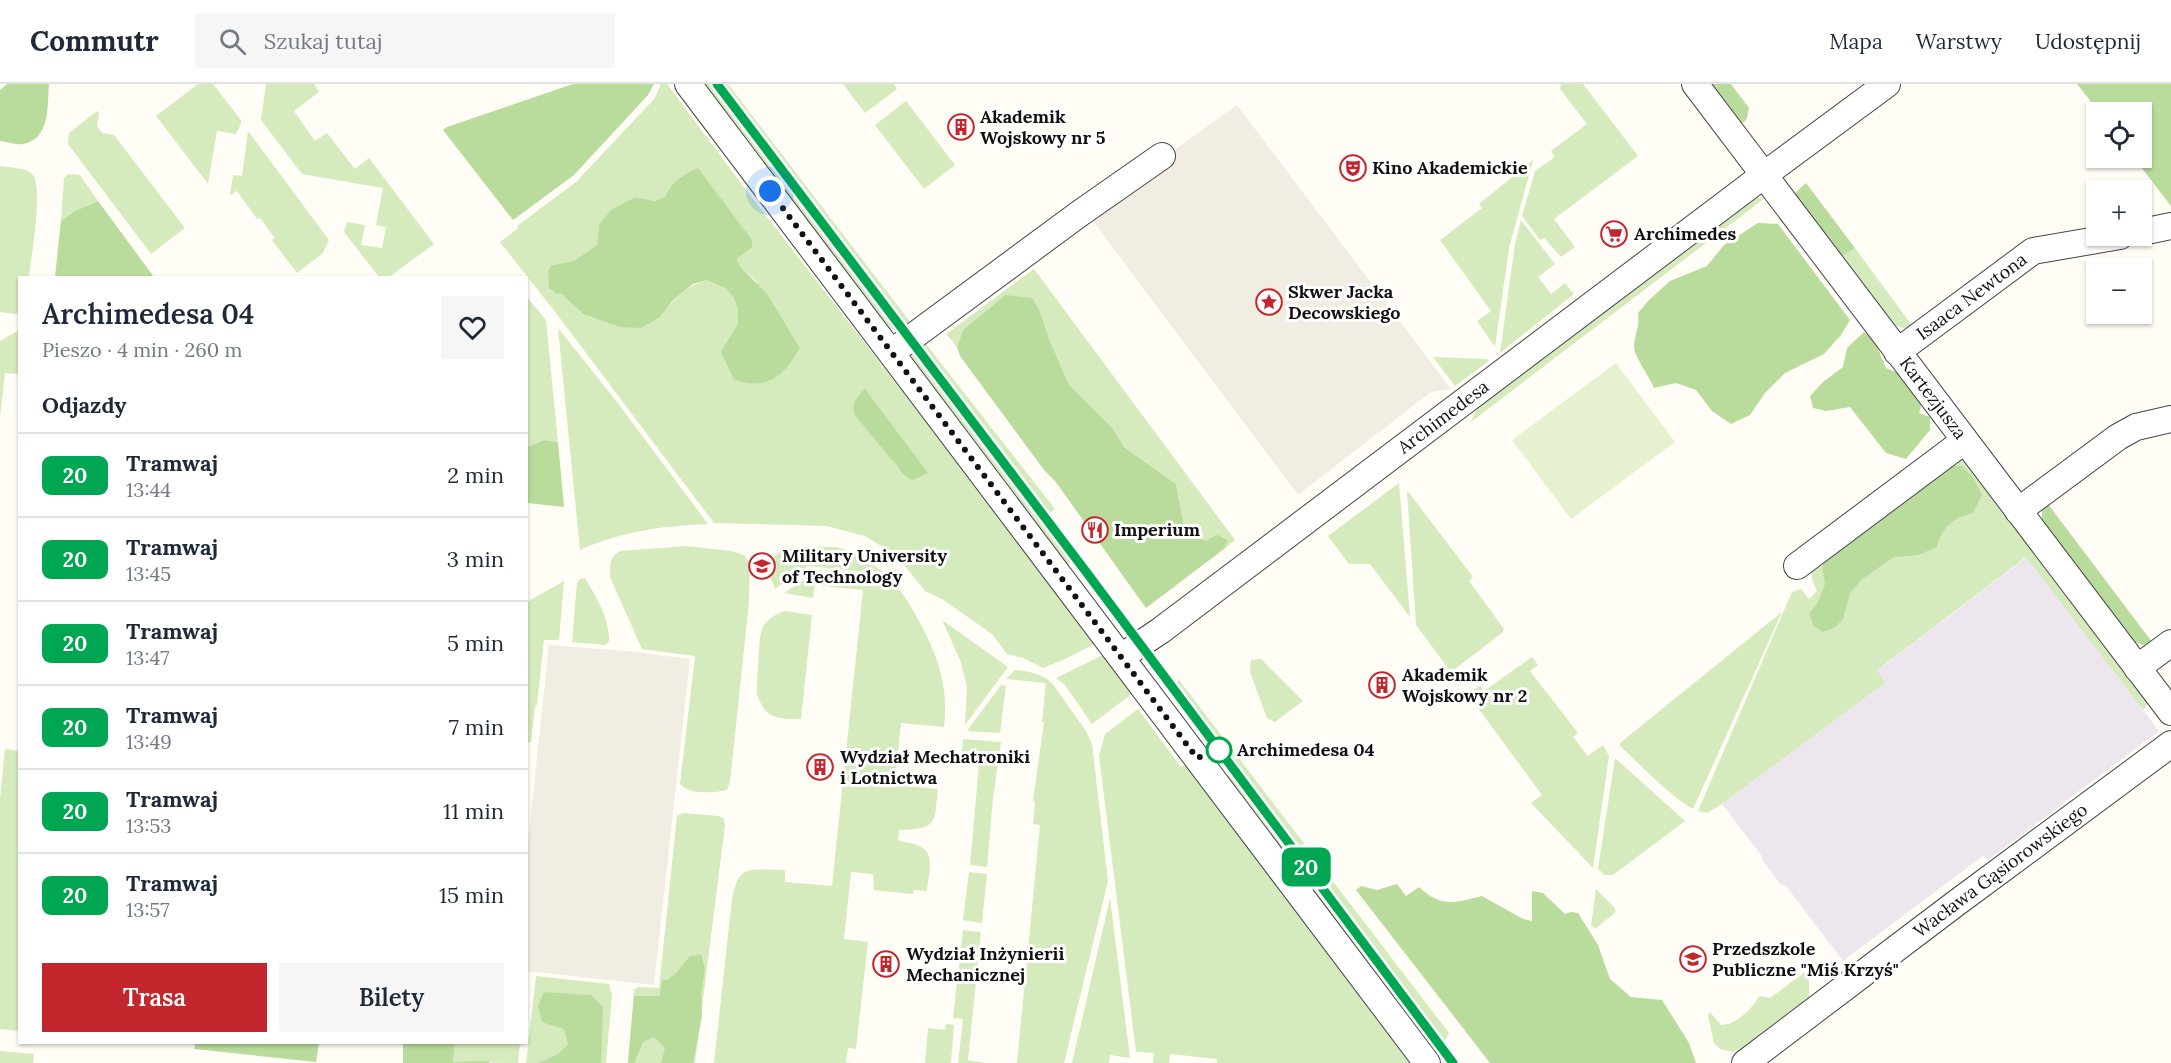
<!DOCTYPE html>
<html lang="pl">
<meta charset="utf-8">
<style>
body{margin:0;font-family:Lora,serif;background:#f6f6f7;color:#1f2937;height:100vh;display:flex;flex-direction:column;font-size:22px;white-space:nowrap}
*{box-sizing:border-box;margin:0}
p{font-size:20px;color:#747a83}
.icon{flex:none;width:33px;height:33px;fill:none;stroke:currentColor;stroke-width:2;stroke-linecap:round;stroke-linejoin:round}
.map{position:relative;flex:1;overflow:hidden}
.panel{position:absolute;left:18px;top:192px;width:510px;height:768px;display:flex;flex-direction:column;background:#fff;border-radius:0px;box-shadow:0 2px 4px #0004}
.panel>*{flex:none}
.badge{padding:0 12px;border-radius:9px;font-size:21px;line-height:39px}
.fabs{position:absolute;left:2086px;top:18px;display:grid;gap:12px}
.fabs a{display:grid;place-items:center;width:66px;height:66px;border-radius:0px;background:#fff;box-shadow:0 2px 4px #0004;font-size:30px}
.you{position:absolute;width:30px;height:30px;margin:-15px;border:4px solid #fff;border-radius:50%;background:#1a73e8;box-shadow:0 0 0 9px #1a73e833}
.map>.badge{position:absolute;translate:-50% -50%;box-shadow:0 0 0 3px #fff}
h2{padding:0 24px;font-size:22px;line-height:54px}
.round{display:grid;place-items:center;flex:none;width:63px;height:63px;border-radius:0px;background:#f6f6f7}
.summary{display:flex;align-items:center;justify-content:space-between;height:102px;padding:0 24px}
h1{font-size:28px;font-weight:600;line-height:45px}
.cta{display:flex;gap:12px;margin-top:auto;padding:12px 24px}
.cta a{flex:1;height:69px;border-radius:0px;background:#c4262e;color:#fff;font-size:24px;font-weight:600;line-height:69px;text-align:center}
.cta a+a{background:#f6f6f7;color:#1f2937}
ul{padding:0;list-style:none}
li{display:flex;align-items:center;gap:18px;height:84px;padding:0 24px;border-top:2px solid #e0e1e3}
li div{flex:1}
li b{display:block;font-size:22px}
li em{font-style:normal}
li .badge{min-width:66px;font-weight:700;text-align:center}
header{display:flex;align-items:center;gap:36px;box-sizing:border-box;height:84px;padding:0 30px;background:#fff;border-bottom:2px solid #e0e1e3}
header strong{font-size:28px}
nav{display:flex;gap:33px;margin-inline-start:auto;font-size:21px}
.search{width:420px;height:54px;background:#f6f6f7;display:flex;align-items:center;gap:15px;box-sizing:border-box;padding:0 21px;border-radius:0px;color:#747a83;font-size:22px}
.map>svg:first-child{display:block}
.industrial{fill:#eee6ef}
.green{fill:#d5ebbd;fill-rule:evenodd}
.forest{fill:#b9dc9c}
.pitch{fill:#e6f2cf}
.plaza{fill:#f1ede2}
.lines{fill:none;stroke-linecap:round;stroke-linejoin:round}
.minor-casing{stroke:#444;stroke-width:28}
.minor{stroke:#fff;stroke-width:26}
.tram{stroke:#c4262e;stroke-width:1.5}
.line-casing{stroke:#fff;stroke-width:14}
.line{stroke:#00a651;stroke-width:9}
.walk{stroke:#111;stroke-width:6;stroke-dasharray:0 10.8}
.stop-dot{fill:#fff;stroke:#00a651;stroke-width:3}
.labels{text-anchor:middle;stroke-width:6;stroke-linejoin:round;paint-order:stroke}
.poi-label{font-size:18px;font-weight:bold;fill:#111;stroke:#fff;text-anchor:start}
.street-label{font-size:18px;fill:#111;stroke:#fff}
.stop-label{font-size:18px;font-weight:bold;fill:#111;stroke:#fff;text-anchor:start}
</style>
<header>
<strong>Commutr</strong>
<div class="search"><svg class="icon" aria-label="search" viewBox="0 0 24 24"><circle cx="10" cy="10" r="6"/><path d="M15 15l6 6"/></svg>Szukaj tutaj</div>
<nav><a>Mapa</a><a>Warstwy</a><a>Udostępnij</a></nav>
</header>
<div class="map">
<svg width="2171" height="979" viewBox="0 0 2171 979">
<rect width="100%" height="100%" fill="#fffdf5"/>
<path class="industrial" d="M2027 473 2159 647 1988 776 1983 772 1843 877 1786 802 1781 801 1763 777 1761 771 1722 720 1885 599 1876 587Z"/>
<path class="green" d="M198 0H213L241 36V40L236 50 217 47 208 100 156 32Z
M266 0H314L319 8 294 27 315 57 327 49 355 85 369 74 434 160 389 193H379L344 148 347 138 365 141 361 161 382 164 386 143 376 141 383 104 302 90 261 36Z
M661 0H667L743 102 1096 557 1094 560 1067 574 1043 584 1023 574 1007 570 992 550 942 515 925 507 896 471 865 452 827 442 714 439 556 229 500 158 518 144 517 142 576 98 655 14ZM698 84 751 163 737 175 740 182 757 198 725 279 731 251 738 239V225L733 213 725 204 707 196C686 202 673 215 660 233L619 243 583 230 562 210 552 181 574 177 597 161 599 141 636 113 654 117 665 113C672 97 682 91 698 84Z
M702 0H712L900 247 886 244Z
M722 0H728L914 243 908 246Z
M843 0H894L897 5 865 29Z
M1561 0H1583L1638 72 1554 135 1575 163 1561 173 1544 154 1540 156 1522 132 1535 87 1555 73 1551 67 1587 40 1560 5Z
M906 17 955 81 924 105 875 41Z
M97 27 99 29 97 42 102 49 114 51 185 144 151 170 68 60 69 49Z
M248 47 329 156 323 169 297 189 272 156 275 154 260 134 257 135 237 107 230 111 233 91 242 92Z
M1533 76 1509 164 1495 263 1477 237 1491 227 1440 156 1482 124 1479 120Z
M0 82C10 84 25 83 32 90 44 102 31 174 29 193L20 194 19 229 15 230 0 228Z
M68 90 80 91 98 117 75 127 61 137 64 94Z
M1749 114H1765L1471 338 1479 319Z
M1521 136 1555 180 1538 193 1551 210 1565 199 1574 210 1500 269 1515 160Z
M1855 164 1913 243C1903 246 1895 242 1887 237L1839 174Z
M1034 185 1235 456 1224 465 1227 456 1205 457 1184 442 1176 400 1124 363 1111 342 1069 301 1050 257 1040 227 1005 211 963 246 957 263 946 250Z
M526 212 546 236 558 358 544 356 527 363Z
M558 244 617 318 708 440C663 442 622 447 580 466Z
M19 246 18 290 5 289 0 334V257Z
M922 255 1055 425 1047 431 918 259Z
M914 265 1072 477 1066 482 912 281 911 274Z
M1433 273 1487 275 1489 277 1455 302Z
M1960 363 2137 596 2133 599 2148 620 2143 626 2026 473 1877 586 1885 599 1722 720 1707 729 1698 727 1792 508 1801 505 1809 515 1817 507 1812 496V478Z
M1399 399 1410 533 1370 480H1349L1328 452Z
M1407 406 1473 493 1469 497 1504 545 1502 549 1451 588 1416 541Z
M686 462 731 467 744 471 750 480 749 518 730 698 727 706C714 709 690 711 680 700L695 572 642 565 610 493C610 481 609 473 620 467Z
M837 463 858 470 886 490 808 482 775 505 768 487C773 455 813 464 837 463Z
M810 492 894 501C904 509 910 521 916 532 937 569 949 600 944 643L901 639 895 694 909 696V702L938 705C934 740 938 745 899 746L898 756C904 759 911 758 917 761 937 767 928 792 927 807L914 806 913 810 874 806 873 790 851 788 844 855 868 858 856 965 848 964 846 978 851 979H714L731 824C737 779 745 786 785 786V798L832 802 863 506 815 501 813 514 784 509Z
M585 494C596 513 610 535 609 557L605 561 572 558 577 499 580 495Z
M564 497 559 556H544L537 621 535 622 531 658H527V518Z
M785 527 812 531 801 635C789 635 774 636 765 626 762 622 758 615 757 609 757 598 759 558 761 548 764 537 775 530 785 527Z
M1782 528 1693 725C1666 709 1643 683 1620 662V659Z
M942 536 1008 583 965 641 967 602 960 576Z
M1105 570 1133 609 1092 640 1065 601 1056 594Z
M1532 573 1538 581 1530 587 1578 649 1573 653 1588 672 1603 661 1609 672 1593 784 1531 719 1542 711 1467 609 1480 602 1484 607Z
M1261 575 1303 617 1275 638 1267 634 1250 588 1251 576Z
M1015 586C1028 587 1042 590 1052 599L1086 647 1092 660 1108 797 1064 979H1017L1040 741 1033 740 1035 718 1033 717 1044 638H1042L1046 599 1006 595Z
M1179 596 1449 949 1444 959 1174 599Z
M1001 601 1006 602 1000 649 967 647Z
M1138 625 1181 683 1187 680 1405 969 1409 979H1217V975L1170 970 1169 979H1153L1154 969 1136 968 1099 672 1105 650Z
M963 655 1001 658 993 714 987 783 970 781 979 680 961 678Z
M5 665 19 667V947L0 945V715Z
M1615 674 1685 737 1613 791H1605L1598 785Z
M1232 689 1439 967 1436 972 1225 694Z
M683 729 719 732 724 735 725 741 695 979H628L634 906 638 903 659 904 677 732Z
M969 788 987 790 982 839 963 836Z
M1596 805 1614 823 1616 828 1595 845 1591 841Z
M1110 814 1130 974 1110 971 1109 979H1072Z
M963 846 981 848 968 976 986 979H958L963 935 953 934Z
M1805 888 1809 896V913L1738 966 1733 968 1720 965 1714 959 1708 932 1710 928 1721 941C1735 942 1754 923 1759 912L1770 914Z
M536 892 609 900 612 911 606 979H526Z
M946 940 954 941 951 979H925L928 944 945 946Z
M455 959H520L518 979 453 978Z
M0 967 34 970 33 979H0Z"/>
<path class="forest" d="M7 0H49C47 21 51 55 23 60 16 61 7 58 0 57V6Z
M573 0H654L648 11 574 91 513 136 443 46 447 43Z
M1707 0H1731L1749 24 1747 34 1743 39 1737 40Z
M2077 0H2171V122L2134 74H2142V28H2099Z
M698 84 752 156V163L737 175 740 182 767 210 800 264C782 293 770 306 734 296L721 268 738 239V225L733 213 725 204 707 196 693 200 673 216 660 233 641 244 619 243 583 230 562 210 556 209 549 204 548 187 552 181 574 177 597 161 599 141 612 125 636 113 654 117 665 113C672 97 682 91 698 84Z
M1806 99 1855 164 1839 174 1795 112V109Z
M98 117 154 193H55L61 137 75 127Z
M1758 139 1778 140 1850 236 1841 251 1824 270 1785 289 1765 309 1750 331 1731 340 1712 327 1696 306 1676 299 1654 304C1650 293 1633 271 1634 262 1635 249 1640 242 1638 229L1649 216 1670 197 1707 182 1724 161Z
M1005 211 1032 214 1040 227 1050 257 1069 301 1111 342 1124 363 1176 400 1184 442 1205 457 1217 451 1228 456 1224 465 1146 524 1055 397 1044 386 960 272 957 263 963 246Z
M1864 248 1874 255 1886 284 1898 289 1922 319 1919 329 1930 333V346L1906 375 1886 369 1850 323 1826 327 1813 324 1810 312 1823 298 1843 283 1847 264Z
M865 305 928 389 913 396C900 392 900 381 890 374L855 331C851 319 857 313 865 305Z
M544 356 558 358 564 423 527 419V363Z
M1944 382H1962L1973 393 1982 411 1973 429C1953 434 1942 443 1937 463L1918 471 1894 473 1862 495 1850 509 1843 535 1834 544 1823 548 1814 542 1809 530 1818 518 1825 500 1822 484 1829 468 1868 439 1899 423 1920 399Z
M2048 420 2152 558 2143 561 2134 558 2042 440V426Z
M1397 800 1406 812 1419 803C1441 824 1455 819 1482 812L1523 835 1532 837V807L1543 809 1565 830 1571 828 1578 829 1598 861 1610 895 1631 913 1662 916 1689 959 1696 979H1490L1356 806 1361 802 1377 806Z
M701 870 705 885 701 910 702 932 693 979H661L665 964 654 953 643 958 634 979H628L634 912H660L662 896H667L677 888 690 872Z
M544 908 591 911 603 923 601 979H538L558 970 568 961 564 945 542 938 538 922Z
M196 958H313L319 959 316 978 194 965Z
M403 959H455L453 978 488 977 489 979H403Z"/>
<path class="pitch" d="M1616 279 1675 358 1571 435 1512 356Z"/>
<path class="plaza" d="M1237 21 1451 305 1431 308 1298 411 1087 129Z
M549 561 626 567 690 575 654 901 527 887V768Z"/>
<g class="lines">
<g class="minor-casing">
<g id="minor">
<path d="M688 0 1427 979"/>
<path id="s1" d="M1695 0 2171 628"/>
<path d="M2142 148 2171 142"/>
<path d="M892 268 1079 130 1162 72"/>
<path id="s2" d="M1897 268 2033 167 2120 152"/>
<path d="M2018 427 2118 353 2136 343 2171 335"/>
<path d="M1797 482 1964 357"/>
<path id="s3" d="M1121 573 1160 547 1764 91 1887 0"/>
<path d="M2137 584 2171 559"/>
<path id="s4" d="M1745 979 1955 820 2171 660"/>
</g>
</g>
<use href="#minor" class="minor"/>
<path class="tram" d="M717 0 1087 489 1453 979"/>
</g>
<g class="lines">
<g class="line-casing">
<path id="line" d="M717 0 1087 489 1453 979"/>
</g>
<use href="#line" class="line"/>
<path class="walk" d="M770 107 1197 674 1219 666"/>
</g>
<defs>
<g id="building-ring" transform="scale(1.35)"><circle r="9.5" fill="#fff" stroke="#c4262e" stroke-width="1.5"/><path d="M-4-6H4V6H1V3H-1V6H-4ZM-2.5-4.3h1.7v1.8h-1.7ZM.8-4.3h1.7v1.8H.8ZM-2.5-1h1.7V.8h-1.7ZM.8-1h1.7V.8H.8Z" fill="#c4262e"/></g>
<g id="theatre-ring" transform="scale(1.35)"><circle r="9.5" fill="#fff" stroke="#c4262e" stroke-width="1.5"/><path d="M-5-5.5Q0-4 5-5.5V0Q5 5 0 6Q-5 5-5 0ZM-3.3-2.5H-1v1.5H-3.3ZM1-2.5H3.3v1.5H1ZM-2.8 1Q0 5.5 2.8 1Z" fill="#c4262e"/></g>
<g id="supermarket-ring" transform="scale(1.35)"><circle r="9.5" fill="#fff" stroke="#c4262e" stroke-width="1.5"/><path d="M-6-5.5h2.5l.6 2H6L4.5 2H-2.5L-4.4-4H-6ZM-1.5 3.2a1.3 1.3 0 1 0 .1 0ZM3 3.2a1.3 1.3 0 1 0 .1 0Z" fill="#c4262e"/></g>
<g id="sight-ring" transform="scale(1.35)"><circle r="9.5" fill="#fff" stroke="#c4262e" stroke-width="1.5"/><path d="M0-6L1.8-2.2L6-1.7L2.9 1.2L3.7 5.4L0 3.3L-3.7 5.4L-2.9 1.2L-6-1.7L-1.8-2.2Z" fill="#c4262e"/></g>
<g id="restaurant-ring" transform="scale(1.35)"><circle r="9.5" fill="#fff" stroke="#c4262e" stroke-width="1.5"/><path d="M-5-6h1v4h1v-4h1v4h1v-4h1v5L-1.5 .5V6h-2V.5L-5-1ZM5-6V6H3V1.5H1.5Q1.5-4 5-6Z" fill="#c4262e"/></g>
<g id="university-ring" transform="scale(1.35)"><circle r="9.5" fill="#fff" stroke="#c4262e" stroke-width="1.5"/><path d="M0-5L7-2L0 1L-7-2ZM-4 1L0 2.5L4 1V4Q0 6-4 4Z" fill="#c4262e"/></g>
<g id="school-ring" transform="scale(1.35)"><circle r="9.5" fill="#fff" stroke="#c4262e" stroke-width="1.5"/><path d="M0-5L7-2L0 1L-7-2ZM-4 1L0 2.5L4 1V4Q0 6-4 4Z" fill="#c4262e"/></g>
</defs>
<g fill-rule="evenodd">
<use href="#building-ring" x="961" y="43"/>
<use href="#theatre-ring" x="1353" y="84"/>
<use href="#supermarket-ring" x="1614" y="150"/>
<use href="#sight-ring" x="1269" y="218"/>
<use href="#restaurant-ring" x="1095" y="446"/>
<use href="#university-ring" x="762" y="482"/>
<use href="#building-ring" x="1382" y="601"/>
<use href="#building-ring" x="820" y="683"/>
<use href="#school-ring" x="1693" y="875"/>
<use href="#building-ring" x="886" y="880"/>
</g>
<circle class="stop-dot" cx="1219" cy="666" r="12"/>
<g class="labels">
<g class="poi-label">
<text x="980" y="39">Akademik<tspan x="980" dy="21">Wojskowy nr 5</tspan></text>
<text x="1372" y="90">Kino Akademickie</text>
<text x="1634" y="156">Archimedes</text>
<text x="1288" y="214">Skwer Jacka<tspan x="1288" dy="21">Decowskiego</tspan></text>
<text x="1114" y="452">Imperium</text>
<text x="782" y="478">Military University<tspan x="782" dy="21">of Technology</tspan></text>
<text x="1402" y="597">Akademik<tspan x="1402" dy="21">Wojskowy nr 2</tspan></text>
<text x="840" y="679">Wydział Mechatroniki<tspan x="840" dy="21">i Lotnictwa</tspan></text>
<text x="1712" y="871">Przedszkole<tspan x="1712" dy="21">Publiczne "Miś Krzyś"</tspan></text>
<text x="906" y="876">Wydział Inżynierii<tspan x="906" dy="21">Mechanicznej</tspan></text>
</g>
<g class="street-label">
<text dy="6" stroke="none"><textPath href="#s2" startOffset="93">Isaaca Newtona</textPath></text>
<text dy="6" stroke="none"><textPath href="#s1" startOffset="394">Kartezjusza</textPath></text>
<text dy="6" stroke="none"><textPath href="#s3" startOffset="402">Archimedesa</textPath></text>
<text dy="6" stroke="none"><textPath href="#s4" startOffset="320">Wacława Gąsiorowskiego</textPath></text>
</g>
<g class="stop-label">
<text x="1237" y="672">Archimedesa 04</text>
</g>
</g>
</svg>
<div class="fabs">
<a><svg class="icon" aria-label="locate" viewBox="0 0 24 24"><circle cx="12" cy="12" r="6"/><path d="M12 2v4M12 18v4M2 12h4M18 12h4"/></svg></a>
<a>+</a>
<a>−</a>
</div>
<div class="you" style="left:770px;top:107px"></div>
<b class="badge" style="left:1306px;top:783px;background:#00a651;color:#fff">20</b>
<section class="panel">
<div class="summary"><div><h1>Archimedesa 04</h1><p>Pieszo · 4 min · 260 m</p></div><a class="round"><svg class="icon" aria-label="heart" viewBox="0 0 24 24"><path d="M12 20l-8-8c-3-5 5-10 8-4 3-6 11-1 8 4z"/></svg></a></div>
<h2>Odjazdy</h2>
<ul>
<li><span class="badge" style="background:#00a651;color:#fff">20</span><div><b>Tramwaj</b><p>13:44</p></div><em>2 min</em></li>
<li><span class="badge" style="background:#00a651;color:#fff">20</span><div><b>Tramwaj</b><p>13:45</p></div><em>3 min</em></li>
<li><span class="badge" style="background:#00a651;color:#fff">20</span><div><b>Tramwaj</b><p>13:47</p></div><em>5 min</em></li>
<li><span class="badge" style="background:#00a651;color:#fff">20</span><div><b>Tramwaj</b><p>13:49</p></div><em>7 min</em></li>
<li><span class="badge" style="background:#00a651;color:#fff">20</span><div><b>Tramwaj</b><p>13:53</p></div><em>11 min</em></li>
<li><span class="badge" style="background:#00a651;color:#fff">20</span><div><b>Tramwaj</b><p>13:57</p></div><em>15 min</em></li>
</ul>
<div class="cta"><a>Trasa</a><a>Bilety</a></div>
</section>
</div>
